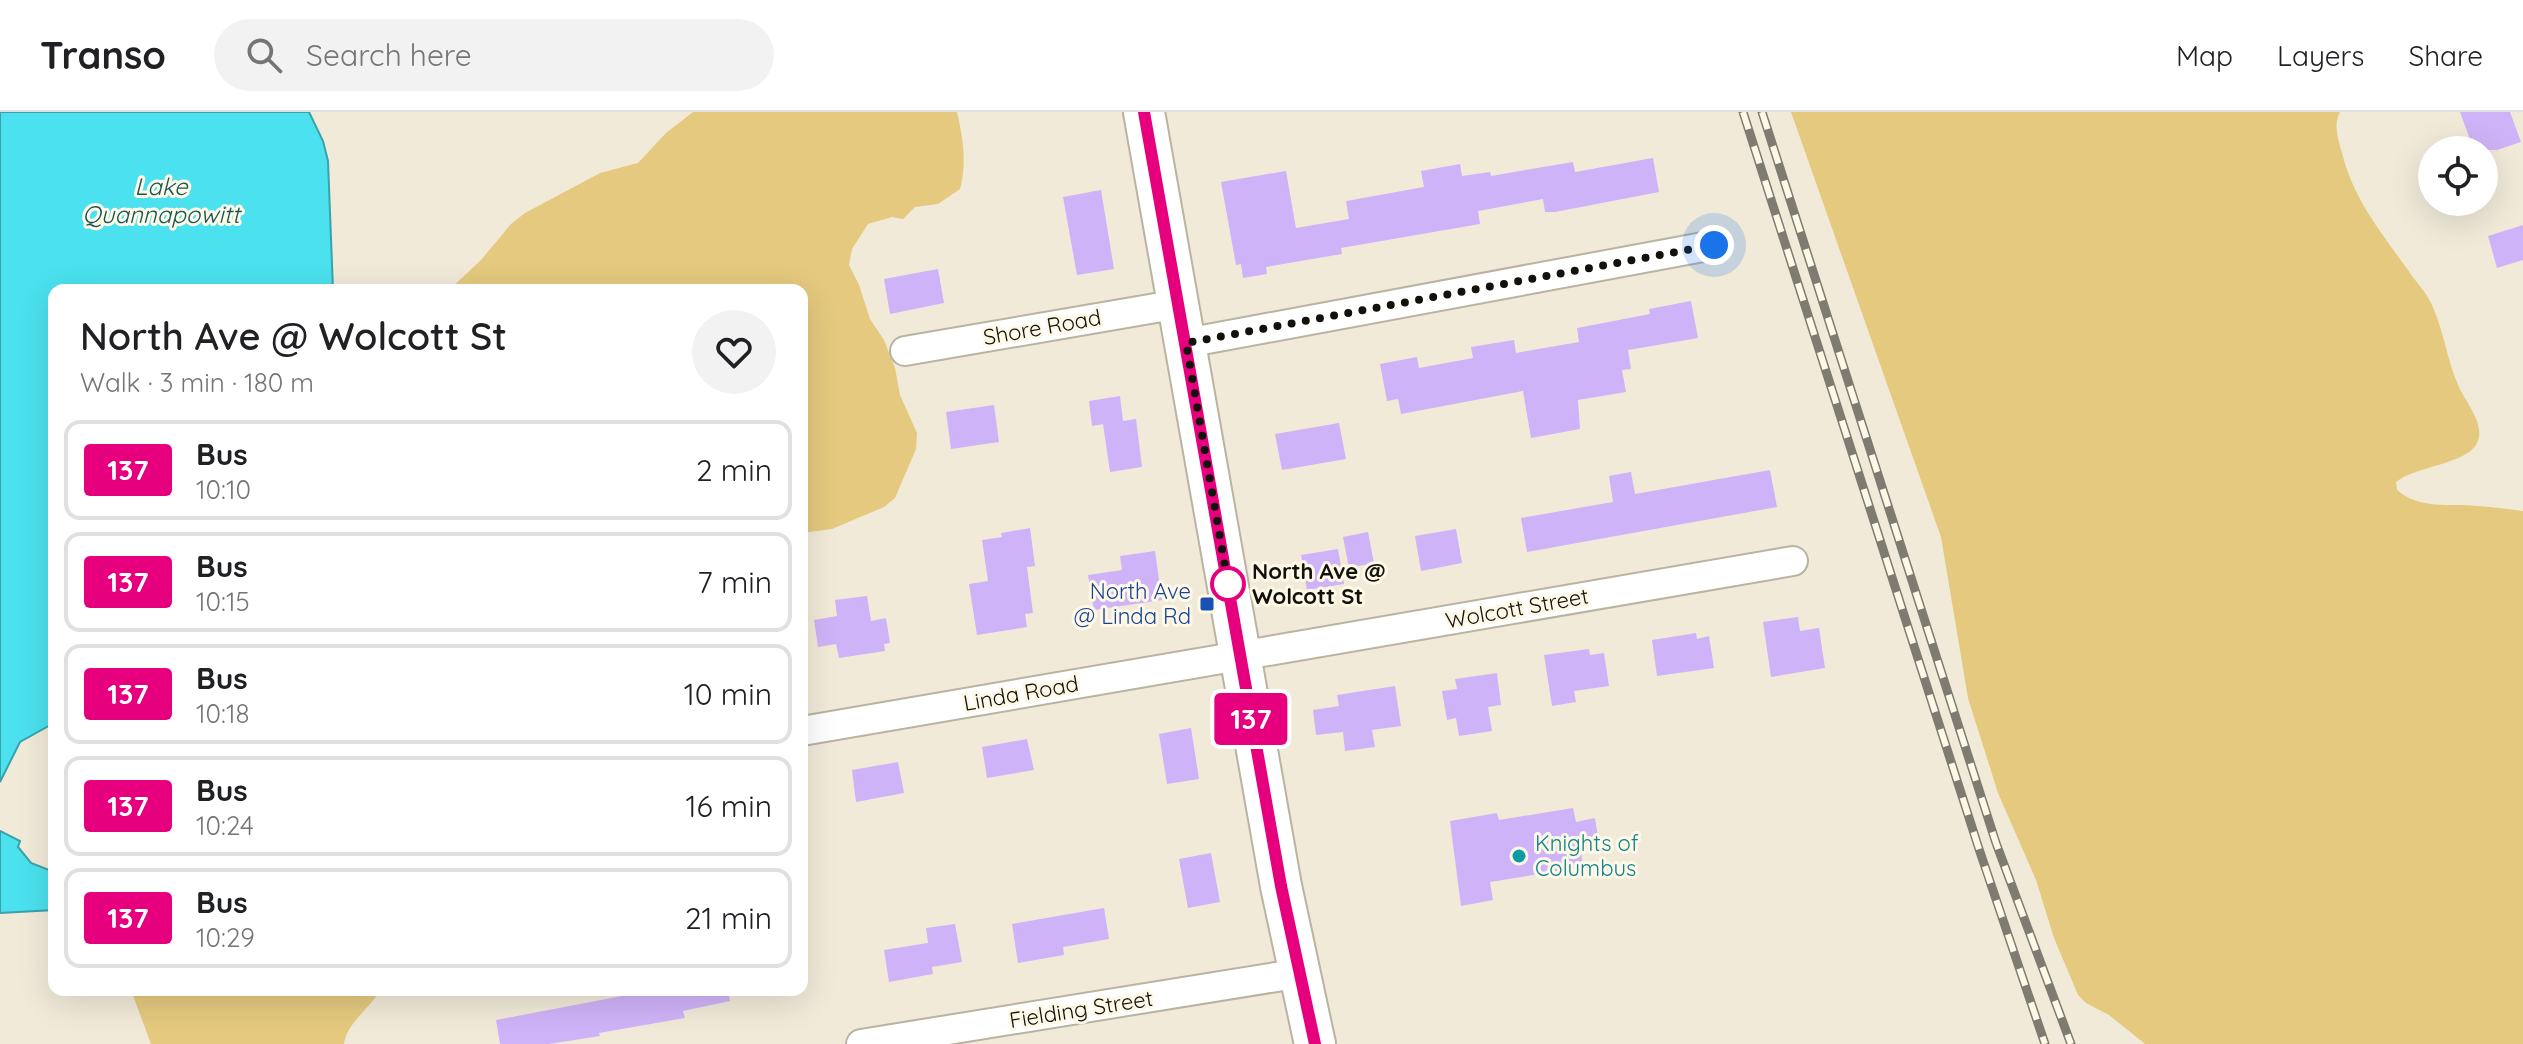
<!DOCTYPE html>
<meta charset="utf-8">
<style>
body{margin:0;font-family:Quicksand,sans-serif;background:#f2f2f2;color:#202124;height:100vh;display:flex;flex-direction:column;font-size:30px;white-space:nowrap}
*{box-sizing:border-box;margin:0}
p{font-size:26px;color:#757577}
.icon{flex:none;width:44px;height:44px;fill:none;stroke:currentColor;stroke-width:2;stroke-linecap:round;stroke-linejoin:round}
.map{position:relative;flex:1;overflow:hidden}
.side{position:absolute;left:48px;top:172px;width:760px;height:712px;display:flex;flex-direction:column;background:#fff;border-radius:16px;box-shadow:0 8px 32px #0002}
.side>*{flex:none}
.badge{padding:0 16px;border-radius:6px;font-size:28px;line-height:52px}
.fabs{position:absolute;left:2418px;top:24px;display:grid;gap:16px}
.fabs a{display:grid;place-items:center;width:80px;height:80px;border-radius:50%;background:#fff;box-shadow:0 8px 32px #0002;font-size:40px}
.you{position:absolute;width:40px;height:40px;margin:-20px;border:6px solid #fff;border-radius:50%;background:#1a73e8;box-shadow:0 0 0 12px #1a73e833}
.map>.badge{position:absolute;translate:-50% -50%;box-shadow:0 0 0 4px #fff}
.round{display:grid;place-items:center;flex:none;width:84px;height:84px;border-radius:42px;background:#f2f2f2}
.head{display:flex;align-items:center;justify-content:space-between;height:136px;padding:0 32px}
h1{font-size:38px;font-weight:600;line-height:60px}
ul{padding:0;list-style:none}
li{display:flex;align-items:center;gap:24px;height:100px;margin:0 16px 12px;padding:0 16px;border:4px solid #e0e0e0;border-radius:16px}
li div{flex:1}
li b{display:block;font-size:30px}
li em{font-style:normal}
li .badge{min-width:88px;font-weight:700;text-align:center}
header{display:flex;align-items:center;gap:48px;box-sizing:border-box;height:112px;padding:0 40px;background:#fff;border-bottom:2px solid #e0e0e0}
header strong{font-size:38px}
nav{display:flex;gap:44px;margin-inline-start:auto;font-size:28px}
.search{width:560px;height:72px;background:#f2f2f2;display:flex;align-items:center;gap:20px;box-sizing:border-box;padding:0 28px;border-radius:44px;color:#757577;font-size:30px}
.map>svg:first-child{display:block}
.green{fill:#e4c97e}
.water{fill:#4be1ee;stroke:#3aa3aa;stroke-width:2}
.building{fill:#cfb3f8}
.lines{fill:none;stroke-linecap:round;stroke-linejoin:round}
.street-casing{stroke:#b9b3a2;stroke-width:32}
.secondary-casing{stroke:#b9b3a2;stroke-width:44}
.street{stroke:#fff;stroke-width:28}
.secondary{stroke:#fff;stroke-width:40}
.rail-casing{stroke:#807b70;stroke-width:9}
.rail{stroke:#fef8e6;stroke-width:6;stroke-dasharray:18;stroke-linecap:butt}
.line-casing{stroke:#fff;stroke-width:18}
.line{stroke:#e6007e;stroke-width:12}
.walk{stroke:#13110b;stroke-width:8;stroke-dasharray:0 14.4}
.stop-dot{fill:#fff;stroke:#e6007e;stroke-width:4}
.transit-dot{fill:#1a4fb4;stroke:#fef8e6;stroke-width:3}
.culture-dot{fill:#0f9aa8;stroke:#fef8e6;stroke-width:3}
.labels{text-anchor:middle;stroke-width:6;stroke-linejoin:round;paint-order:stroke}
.street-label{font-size:22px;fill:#13110b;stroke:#fef8e6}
.stop-label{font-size:22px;font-weight:bold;fill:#13110b;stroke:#fef8e6;text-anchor:start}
.transit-label{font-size:22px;fill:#164399;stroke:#fef8e6;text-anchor:end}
.culture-label{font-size:22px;fill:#0d838f;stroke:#fef8e6;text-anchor:start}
.water-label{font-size:24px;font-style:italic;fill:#17565b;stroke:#fef8e6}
</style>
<header>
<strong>Transo</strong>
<div class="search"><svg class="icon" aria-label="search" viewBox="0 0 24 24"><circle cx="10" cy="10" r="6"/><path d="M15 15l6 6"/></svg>Search here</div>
<nav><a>Map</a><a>Layers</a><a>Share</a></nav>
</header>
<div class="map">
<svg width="2523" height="932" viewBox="0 0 2523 932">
<rect width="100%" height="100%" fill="#f1ead9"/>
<path class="green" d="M693 0H957C963 26 967 50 960 77L938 92 915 95 903 107 892 105 868 112 852 137 849 153 859 173 870 207 884 228 895 256 900 283 917 321 916 337 895 386 884 395 832 417 802 421V178H449L481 148 511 112 525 101 600 61 638 51 666 21Z
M1791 0H2340C2333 13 2338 27 2342 41 2354 88 2380 119 2408 158 2415 169 2427 181 2432 193 2444 219 2447 249 2459 275 2466 291 2486 313 2477 331 2467 352 2416 354 2396 370L2397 378C2420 398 2449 391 2477 394 2493 395 2508 397 2523 399V932H2145L2109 903 2086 891 2078 883 2054 826 2036 768 1998 681 1968 586 1941 425Z
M131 878H380C370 897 347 910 344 932H151Z"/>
<path class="water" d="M0 0H309L323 29 328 49 333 178H54V611L20 630 0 670Z
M0 719 20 729 18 735 31 751 54 760V798L0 801Z"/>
<path class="building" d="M2460 0H2510L2521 30 2497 38H2474Z
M1653 46 1659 80 1555 100H1545L1543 87 1478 99 1480 112 1341 136 1342 142 1266 155 1267 162 1243 166 1241 152 1236 153 1221 70 1286 59 1296 116 1349 107 1346 89 1424 75 1421 59 1460 52 1462 64 1490 60 1491 64 1573 50 1575 60Z
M1101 78 1114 157 1077 163 1063 85Z
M2523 113V148L2497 156 2488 124Z
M938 157 944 191 890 202 884 167Z
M1691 189 1698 226 1628 238 1631 257 1622 258 1626 280 1578 288 1580 317 1531 326 1523 279 1401 302 1398 287 1387 289 1380 252 1417 245 1419 256 1473 246 1471 235 1514 228 1516 241 1579 230 1577 216 1650 202 1649 197Z
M1120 284 1123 309 1092 314 1089 289Z
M994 293 999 330 951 337 946 300Z
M1136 307 1142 355 1110 360 1103 312Z
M1339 311 1346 347 1282 358 1275 322Z
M1770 358 1777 395 1527 440 1521 406 1613 390 1609 364 1631 360 1635 382Z
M1030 416 1035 454 1027 455 1033 501 1025 502 1027 515 977 523 969 472 988 469 982 428 1002 425 1001 421Z
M1456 417 1462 451 1421 459 1415 424Z
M1368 420 1374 451 1349 456 1343 425Z
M1338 437 1344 472 1307 478 1301 443Z
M1155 439 1162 488 1094 498 1088 463 1122 458 1120 444Z
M867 484 871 509 886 506 890 531 884 532 885 539 839 546 836 532 818 535 814 508 837 504 835 488Z
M1798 505 1800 519 1819 516 1825 556 1771 565 1763 510Z
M1696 521 1697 527 1709 524 1714 556 1657 564 1652 528Z
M1589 537 1590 543 1604 541 1609 574 1574 579 1576 590 1552 594 1544 543Z
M1497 561 1501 593 1488 595 1492 619 1459 624 1456 606 1447 608 1442 579 1457 577 1455 567Z
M1395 574 1401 614 1372 618 1375 635 1345 639 1343 620 1316 623 1313 598 1339 594 1337 583Z
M1191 616 1199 667 1167 672 1159 622Z
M1027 627 1034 658 987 666 982 635Z
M898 650 904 681 856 690 852 658Z
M1573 696 1576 710 1595 706 1600 737 1581 740 1583 755 1490 770 1493 788 1461 794 1450 709 1497 701 1499 708Z
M1211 741 1220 790 1188 796 1179 747Z
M1104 796 1109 827 1063 835 1064 843 1018 851 1012 812Z
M955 812 962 850 932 855 933 862 889 870 884 838 928 831 926 816Z
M653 878H728L730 889 683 899 685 906 599 921 600 924 549 932H500L496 908Z"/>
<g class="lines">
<g class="street-casing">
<path id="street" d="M1186 231 1714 133
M905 239 1179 192
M802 619 1793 449
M861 932 1301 861"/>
</g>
<g class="secondary-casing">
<path id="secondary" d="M1144 0 1281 774 1315 932"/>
</g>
<use href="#street" class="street"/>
<use href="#secondary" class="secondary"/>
<g class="rail-casing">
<path id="rail" d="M1743 0 1979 737 2045 932
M1762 0 1996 731 2071 932"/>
</g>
<use href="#rail" class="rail"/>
</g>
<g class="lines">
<g class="line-casing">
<path id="line" d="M1144 0 1281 774 1315 932"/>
</g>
<use href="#line" class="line"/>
<path class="walk" d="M1228 472 1230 483 1186 231 1714 133"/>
</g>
<circle class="stop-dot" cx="1228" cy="472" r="16"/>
<rect class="transit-dot" x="1199" y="484" width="16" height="16" rx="4"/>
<circle class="culture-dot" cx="1519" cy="744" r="8"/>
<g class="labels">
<g class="street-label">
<text transform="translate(1042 215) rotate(-10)" y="8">Shore Road</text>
<text transform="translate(1517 496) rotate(-10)" y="8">Wolcott Street</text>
<text transform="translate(1021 581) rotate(-10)" y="8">Linda Road</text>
<text transform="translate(1081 897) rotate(-9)" y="8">Fielding Street</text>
</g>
<g class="stop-label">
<text x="1252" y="467">North Ave @<tspan x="1252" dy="25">Wolcott St</tspan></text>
</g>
<g class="transit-label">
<text x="1191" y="487">North Ave<tspan x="1191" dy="25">@ Linda Rd</tspan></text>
</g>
<g class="culture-label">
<text x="1535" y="739">Knights of<tspan x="1535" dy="25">Columbus</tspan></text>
</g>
<g class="water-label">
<text x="161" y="83">Lake<tspan x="161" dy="28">Quannapowitt</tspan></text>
</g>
</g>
</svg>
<div class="fabs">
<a><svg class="icon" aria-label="locate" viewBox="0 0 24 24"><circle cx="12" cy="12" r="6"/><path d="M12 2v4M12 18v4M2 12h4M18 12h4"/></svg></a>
</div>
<div class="you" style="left:1714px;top:133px"></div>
<b class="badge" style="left:1251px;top:607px;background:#e6007e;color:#fff">137</b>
<section class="side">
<div class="head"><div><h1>North Ave @ Wolcott St</h1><p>Walk · 3 min · 180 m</p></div><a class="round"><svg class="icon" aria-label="heart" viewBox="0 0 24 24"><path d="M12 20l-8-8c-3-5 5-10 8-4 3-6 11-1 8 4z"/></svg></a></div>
<ul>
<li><span class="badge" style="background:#e6007e;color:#fff">137</span><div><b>Bus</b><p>10:10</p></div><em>2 min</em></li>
<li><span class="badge" style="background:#e6007e;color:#fff">137</span><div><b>Bus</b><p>10:15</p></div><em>7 min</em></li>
<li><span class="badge" style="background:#e6007e;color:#fff">137</span><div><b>Bus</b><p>10:18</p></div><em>10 min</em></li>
<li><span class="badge" style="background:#e6007e;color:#fff">137</span><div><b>Bus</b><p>10:24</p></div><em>16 min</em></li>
<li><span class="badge" style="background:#e6007e;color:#fff">137</span><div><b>Bus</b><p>10:29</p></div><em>21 min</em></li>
</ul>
</section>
</div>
